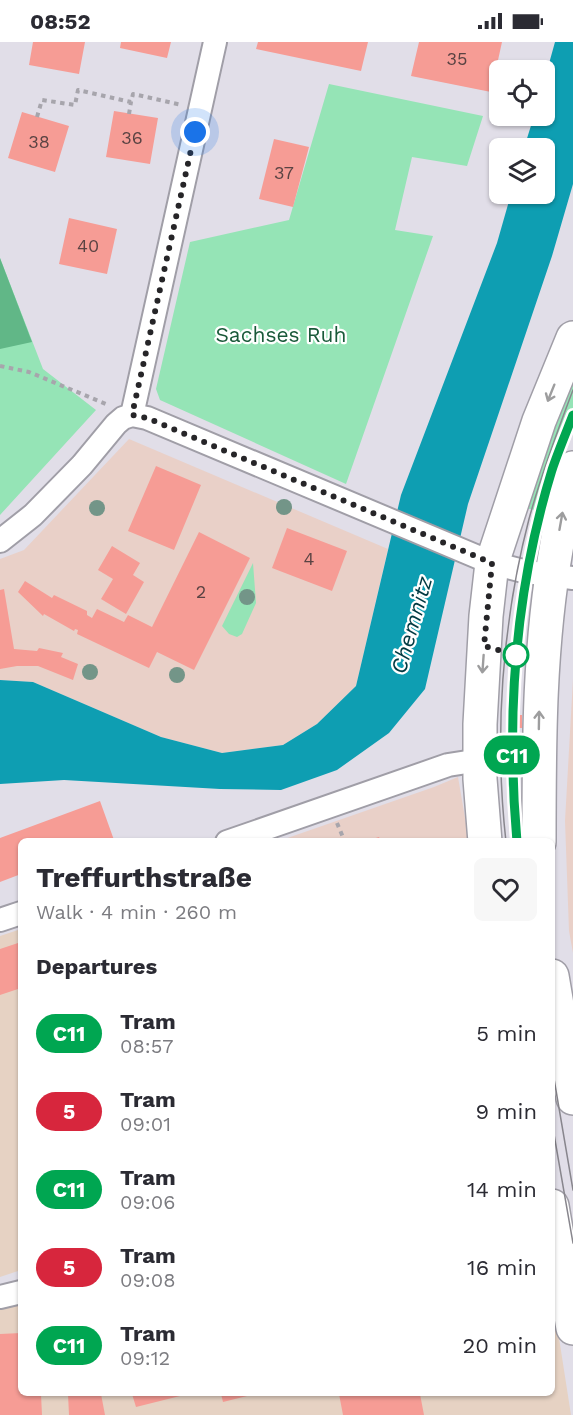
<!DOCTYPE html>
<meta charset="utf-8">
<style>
body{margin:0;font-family:"Work Sans",sans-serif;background:#f7f7f7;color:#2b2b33;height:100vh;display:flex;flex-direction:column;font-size:22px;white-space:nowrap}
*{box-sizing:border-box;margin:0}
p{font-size:20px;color:#7c7c81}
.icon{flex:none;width:33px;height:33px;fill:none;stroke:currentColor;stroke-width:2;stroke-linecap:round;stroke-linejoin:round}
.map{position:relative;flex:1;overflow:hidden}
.side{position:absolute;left:18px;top:796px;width:537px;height:558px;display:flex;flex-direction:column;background:#fff;border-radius:9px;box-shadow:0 2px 4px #0004}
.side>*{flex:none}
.badge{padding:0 12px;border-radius:20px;font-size:21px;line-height:39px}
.fabs{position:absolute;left:489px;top:18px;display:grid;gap:12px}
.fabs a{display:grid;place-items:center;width:66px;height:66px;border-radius:9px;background:#fff;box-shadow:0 2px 4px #0004;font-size:30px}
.you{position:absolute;width:30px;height:30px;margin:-15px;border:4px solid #fff;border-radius:50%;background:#1a73e8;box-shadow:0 0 0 9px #1a73e833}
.map>.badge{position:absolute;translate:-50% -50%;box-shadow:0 0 0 3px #fff}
h2{padding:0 18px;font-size:22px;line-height:54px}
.round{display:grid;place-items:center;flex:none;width:63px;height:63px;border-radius:9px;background:#f7f7f7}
.headline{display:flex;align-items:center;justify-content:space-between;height:102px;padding:0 18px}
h1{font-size:28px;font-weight:700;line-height:45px}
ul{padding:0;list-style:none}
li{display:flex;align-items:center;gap:18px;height:78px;padding:0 18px}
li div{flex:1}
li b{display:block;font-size:22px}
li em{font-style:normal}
li .badge{min-width:66px;font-weight:700;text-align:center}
.status{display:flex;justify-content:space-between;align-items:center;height:42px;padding:0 30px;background:#fff;direction:ltr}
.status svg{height:16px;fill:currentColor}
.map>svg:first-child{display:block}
.commercial{fill:#e9d0c8}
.industrial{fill:#e6d2c3}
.green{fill:#95e4b6}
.forest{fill:#61b787}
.water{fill:#0e9eb2}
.building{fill:#f69c95}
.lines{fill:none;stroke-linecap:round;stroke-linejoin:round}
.minor-casing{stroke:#a09ea7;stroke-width:26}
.primary-casing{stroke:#a09ea7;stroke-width:36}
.path{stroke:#a7a5ac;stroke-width:4;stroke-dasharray:4.5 4.5;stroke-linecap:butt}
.minor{stroke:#fff;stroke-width:22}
.primary{stroke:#fff;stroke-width:33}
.tram{stroke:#88868d;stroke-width:1.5}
.tree{fill:#739588}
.oneway{stroke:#9d9d9e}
.line-casing{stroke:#fff;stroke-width:14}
.line{stroke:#00a651;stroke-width:9}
.walk{stroke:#262528;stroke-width:6;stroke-dasharray:0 10.8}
.stop-dot{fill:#fff;stroke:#00a651;stroke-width:3}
.labels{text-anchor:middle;stroke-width:4.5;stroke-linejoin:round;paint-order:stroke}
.number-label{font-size:18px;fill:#5a4343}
.park-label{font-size:21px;fill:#195939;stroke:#fff}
.water-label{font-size:22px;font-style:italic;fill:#003a42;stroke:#fff}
</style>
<div class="status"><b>08:52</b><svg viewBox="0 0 49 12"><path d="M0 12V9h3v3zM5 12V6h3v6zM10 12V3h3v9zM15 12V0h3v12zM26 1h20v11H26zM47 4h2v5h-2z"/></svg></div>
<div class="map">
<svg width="573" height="1373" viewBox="0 0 573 1373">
<rect width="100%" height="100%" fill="#e1dee8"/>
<path class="commercial" d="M129 397 388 507 356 644 317 682 283 703 222 711 161 695 33 640 0 638V517L24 508Z
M573 637V911L569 889 565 779Z
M458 735 469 799 276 800 434 745Z"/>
<path class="industrial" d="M21 887V1228L0 1235V894Z
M552 1251 571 1373H0V1267L21 1262V1352H552Z"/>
<path class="green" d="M329 42 483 74 467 124 412 115 395 188 433 194 346 442 160 358 156 347 190 200 289 178Z
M0 216 43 327 96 368 0 473Z
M573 328V388L558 431 554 472 525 466Z
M253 521 256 561 242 592 237 595 229 592 222 584Z"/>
<path class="forest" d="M0 216 32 300 0 307Z"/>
<path class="water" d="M555 0H573V142L552 214 468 462 425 647 389 691 337 728 281 748 220 747 64 738 0 742V638L33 640 161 695 222 711 283 703 317 682 356 644 401 453 497 201 511 152H544V106H524L534 74H544L545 36Z"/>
<path class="building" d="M33 0H85L79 32 29 23Z
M121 0H171L167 16 120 6Z
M258 0H368L361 29 256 7Z
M419 0H502L491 50 411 34Z
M114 69 158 76 150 122 106 115Z
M22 70 69 84 55 130 8 116Z
M274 97 309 105 293 165 259 157Z
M69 176 117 187 107 232 59 222Z
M156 424 201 443 174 508 128 489Z
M287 486 347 509 332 549 272 526Z
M199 490 250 516 194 628 157 610 149 626 77 592 78 588 75 587 74 589 44 572 43 574 18 550 25 539 52 556 54 553 87 569V573L92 576 97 567 124 580 128 573 152 585Z
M112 504 140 521 133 533 144 540 126 572 101 557 113 537 98 528Z
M4 547 14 607 37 609 39 606 63 611 61 615 78 622 73 638 38 624H17L0 627V548Z
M518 673H522V686H517Z
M100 759 114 798 110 800H21V832L0 840V796Z
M379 795 381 800H367L366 799Z
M21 900V946L0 953V907Z
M21 1291V1352H41L42 1373H0V1292Z
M68 1352H101L105 1373H69Z
M132 1352H188L136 1365Z
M221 1352H255L223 1360Z
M339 1352H420L424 1373H343Z"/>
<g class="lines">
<g class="minor-casing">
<path id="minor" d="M132 373 147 376 492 521 527 530 573 536
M132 373 215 0
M0 499 33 473 82 423 116 382 123 376 132 373
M227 800 448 723 480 718
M0 878 21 871
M0 1255 21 1250"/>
</g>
<g class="primary-casing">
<path id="primary" d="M485 800 480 737V682L486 574 492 521 539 379 573 296
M539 800C539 699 539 602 557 502 561 477 565 451 573 426
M552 934 573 1056
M552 1164 573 1286"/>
</g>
<path class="path" d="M129 72 131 60
M37 75 42 58 75 63 78 48 131 60 133 52 182 63
M0 324 29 330 106 362
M337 781 345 800"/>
<use href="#minor" class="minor"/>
<use href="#primary" class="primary"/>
<path class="tram" d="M506 800C494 693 502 581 529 477 541 433 557 390 573 348
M517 800C507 687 513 570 543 460
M552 1025 573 1148
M552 1081 573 1201"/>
</g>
<g class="tree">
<circle cx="284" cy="465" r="8"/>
<circle cx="97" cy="466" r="8"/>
<circle cx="247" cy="555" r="8"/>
<circle cx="90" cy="630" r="8"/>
<circle cx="177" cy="633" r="8"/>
</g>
<defs><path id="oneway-shaft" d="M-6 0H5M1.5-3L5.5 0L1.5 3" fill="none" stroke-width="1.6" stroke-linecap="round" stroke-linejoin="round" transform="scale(1.5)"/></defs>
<g class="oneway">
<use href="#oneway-shaft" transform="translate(551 351) rotate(112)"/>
<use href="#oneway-shaft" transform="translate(561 479) rotate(-80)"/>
<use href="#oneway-shaft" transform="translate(483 622) rotate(94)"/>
<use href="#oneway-shaft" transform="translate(539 678) rotate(-89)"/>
</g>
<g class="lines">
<g class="line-casing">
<path id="line" d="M517 800C506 675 515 548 552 428 558 410 566 391 573 373"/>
</g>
<use href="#line" class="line"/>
<path class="walk" d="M195 90 132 373 147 376 492 521 484 604 516 613"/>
</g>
<circle class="stop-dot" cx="516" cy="613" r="12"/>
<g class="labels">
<g class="number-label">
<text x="457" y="23">35</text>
<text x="132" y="102">36</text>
<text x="39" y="106">38</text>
<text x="284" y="137">37</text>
<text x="88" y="210">40</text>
<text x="309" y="523">4</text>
<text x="201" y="556">2</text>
</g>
<g class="park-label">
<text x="281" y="300">Sachses Ruh</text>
</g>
<g class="water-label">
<text transform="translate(411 583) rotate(-74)" y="8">Chemnitz</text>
</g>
</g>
</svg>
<div class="fabs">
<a><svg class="icon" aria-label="locate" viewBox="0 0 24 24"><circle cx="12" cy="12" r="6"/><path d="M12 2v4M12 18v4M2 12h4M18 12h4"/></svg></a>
<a><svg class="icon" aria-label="layers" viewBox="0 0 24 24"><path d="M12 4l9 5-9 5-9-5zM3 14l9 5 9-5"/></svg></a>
</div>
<div class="you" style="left:195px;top:90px"></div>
<b class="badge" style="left:512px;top:713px;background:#00a651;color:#fff">C11</b>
<section class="side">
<div class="headline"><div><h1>Treffurthstraße</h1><p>Walk · 4 min · 260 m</p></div><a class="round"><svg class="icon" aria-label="heart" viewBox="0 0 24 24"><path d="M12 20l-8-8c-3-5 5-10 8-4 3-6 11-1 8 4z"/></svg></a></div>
<h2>Departures</h2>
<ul>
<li><span class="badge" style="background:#00a651;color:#fff">C11</span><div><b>Tram</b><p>08:57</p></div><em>5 min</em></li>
<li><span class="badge" style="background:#d7263d;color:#fff">5</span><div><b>Tram</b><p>09:01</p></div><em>9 min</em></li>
<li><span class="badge" style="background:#00a651;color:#fff">C11</span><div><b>Tram</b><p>09:06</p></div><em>14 min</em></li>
<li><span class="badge" style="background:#d7263d;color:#fff">5</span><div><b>Tram</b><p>09:08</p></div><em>16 min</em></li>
<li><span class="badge" style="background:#00a651;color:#fff">C11</span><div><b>Tram</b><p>09:12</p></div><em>20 min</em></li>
</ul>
</section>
</div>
